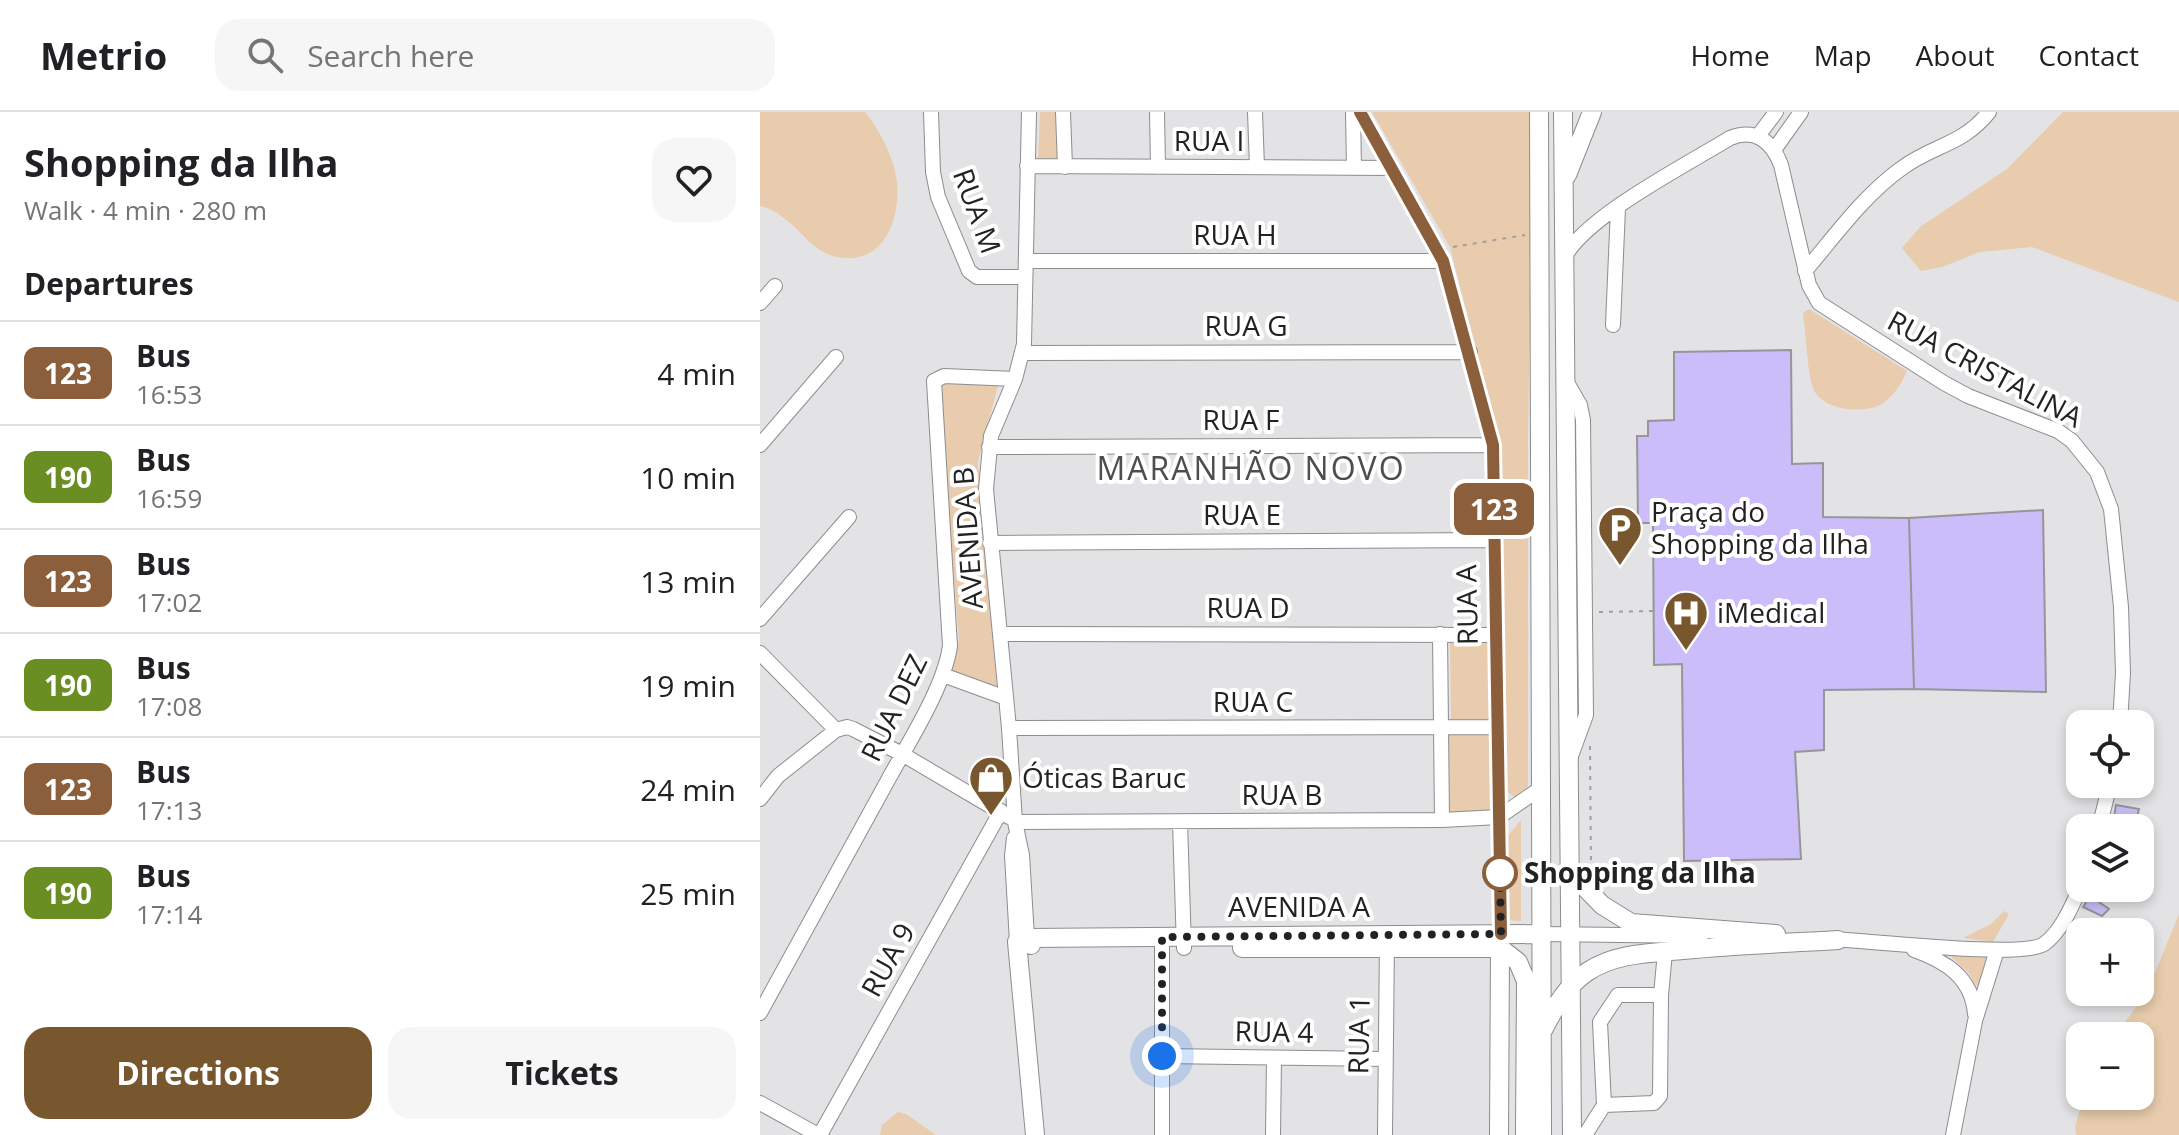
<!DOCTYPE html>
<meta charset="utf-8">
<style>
body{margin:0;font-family:"Open Sans",sans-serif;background:#f6f6f6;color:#202124;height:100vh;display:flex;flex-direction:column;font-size:30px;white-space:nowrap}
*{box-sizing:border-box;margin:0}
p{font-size:26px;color:#757577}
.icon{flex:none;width:44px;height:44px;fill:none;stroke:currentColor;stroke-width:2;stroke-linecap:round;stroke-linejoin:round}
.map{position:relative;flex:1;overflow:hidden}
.sheet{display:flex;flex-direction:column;background:#fff;width:760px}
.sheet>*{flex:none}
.badge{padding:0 16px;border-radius:12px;font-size:28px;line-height:52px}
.buttons{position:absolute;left:1306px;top:598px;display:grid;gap:16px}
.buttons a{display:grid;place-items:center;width:88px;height:88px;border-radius:16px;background:#fff;box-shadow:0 4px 12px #0003;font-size:40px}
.you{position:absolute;width:40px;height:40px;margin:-20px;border:6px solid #fff;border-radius:50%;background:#1a73e8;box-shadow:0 0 0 12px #1a73e833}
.map>.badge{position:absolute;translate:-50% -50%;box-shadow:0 0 0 4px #fff}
h2{padding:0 24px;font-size:30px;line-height:72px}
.round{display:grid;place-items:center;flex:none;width:84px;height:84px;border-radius:24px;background:#f6f6f6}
.summary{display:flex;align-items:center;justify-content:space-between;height:136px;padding:0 24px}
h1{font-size:38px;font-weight:700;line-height:60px}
.primary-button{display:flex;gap:16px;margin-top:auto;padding:16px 24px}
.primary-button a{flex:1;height:92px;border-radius:24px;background:#79572e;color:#fff;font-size:32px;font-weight:700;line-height:92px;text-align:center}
.primary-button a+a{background:#f6f6f6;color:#202124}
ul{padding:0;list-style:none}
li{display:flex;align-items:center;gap:24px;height:104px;padding:0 24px;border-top:2px solid #e0e0e0}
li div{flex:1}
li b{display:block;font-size:30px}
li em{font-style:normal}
li .badge{min-width:88px;font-weight:700;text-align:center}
header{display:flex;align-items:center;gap:48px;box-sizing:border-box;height:112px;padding:0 40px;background:#fff;border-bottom:2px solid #e0e0e0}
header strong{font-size:38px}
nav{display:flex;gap:44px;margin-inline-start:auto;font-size:28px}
.search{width:560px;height:72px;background:#f6f6f6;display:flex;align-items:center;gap:20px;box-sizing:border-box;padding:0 28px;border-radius:24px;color:#757577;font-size:30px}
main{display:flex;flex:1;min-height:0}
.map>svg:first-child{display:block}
.green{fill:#e8ccad}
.building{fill:#cbbdf9;stroke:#969598;stroke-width:2}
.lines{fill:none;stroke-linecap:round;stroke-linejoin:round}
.minor-casing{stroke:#8d8c8f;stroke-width:16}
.major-casing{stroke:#8d8c8f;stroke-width:20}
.path{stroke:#9f9fa1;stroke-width:2;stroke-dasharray:4 6;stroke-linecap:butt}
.minor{stroke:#fff;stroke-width:14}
.major{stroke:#fff;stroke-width:18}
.line-casing{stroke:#fff;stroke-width:18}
.line{stroke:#8b5e3c;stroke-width:12}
.walk{stroke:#222223;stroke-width:8;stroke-dasharray:0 14.4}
.stop-dot{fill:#fff;stroke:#8b5e3c;stroke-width:4}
.labels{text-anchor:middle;stroke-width:8;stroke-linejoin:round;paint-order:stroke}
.street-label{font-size:28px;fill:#222223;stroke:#fff}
.poi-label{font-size:28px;fill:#222223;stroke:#fff;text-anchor:start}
.stop-label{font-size:28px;font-weight:bold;fill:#222223;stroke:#fff;text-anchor:start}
.quarter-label{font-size:32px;letter-spacing:2px;fill:#4e4d50;stroke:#fff}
</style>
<header>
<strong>Metrio</strong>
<div class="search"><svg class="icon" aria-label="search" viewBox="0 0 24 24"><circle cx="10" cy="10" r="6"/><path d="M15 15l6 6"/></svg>Search here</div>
<nav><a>Home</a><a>Map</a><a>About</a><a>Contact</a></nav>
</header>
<main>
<section class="sheet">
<div class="summary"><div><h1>Shopping da Ilha</h1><p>Walk · 4 min · 280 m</p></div><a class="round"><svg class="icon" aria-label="heart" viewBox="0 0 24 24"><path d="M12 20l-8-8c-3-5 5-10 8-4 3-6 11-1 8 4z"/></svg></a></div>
<h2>Departures</h2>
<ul>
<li><span class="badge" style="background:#8b5e3c;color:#fff">123</span><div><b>Bus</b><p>16:53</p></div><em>4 min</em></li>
<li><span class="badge" style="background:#6b8e23;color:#fff">190</span><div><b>Bus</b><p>16:59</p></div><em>10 min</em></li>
<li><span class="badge" style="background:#8b5e3c;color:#fff">123</span><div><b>Bus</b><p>17:02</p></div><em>13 min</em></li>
<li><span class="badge" style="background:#6b8e23;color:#fff">190</span><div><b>Bus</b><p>17:08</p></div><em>19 min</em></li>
<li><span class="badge" style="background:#8b5e3c;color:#fff">123</span><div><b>Bus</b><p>17:13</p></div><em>24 min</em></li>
<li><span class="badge" style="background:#6b8e23;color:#fff">190</span><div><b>Bus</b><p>17:14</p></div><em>25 min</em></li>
</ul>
<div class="primary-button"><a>Directions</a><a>Tickets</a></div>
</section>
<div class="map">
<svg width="1419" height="1023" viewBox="0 0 1419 1023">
<rect width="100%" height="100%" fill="#e3e2e5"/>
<path class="green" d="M0 0H105C118 16 128 35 134 55 146 99 126 161 70 143 44 134 34 103 0 94Z
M280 0H297L298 47 278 46Z
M612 0H773L768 324V674L764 681 755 686 748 680 739 327 690 135Z
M1303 0H1419V190L1272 135 1220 140 1182 155 1161 159 1142 136 1160 115 1247 57Z
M1049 197 1147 259C1142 271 1132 287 1120 293 1101 302 1061 298 1053 276 1047 259 1046 220 1043 201Z
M177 268 238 273 218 350 237 577 191 560 199 528Z
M732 530 733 609 691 610 690 531Z
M730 622 732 701 690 702 688 623Z
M761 708V809L745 808V727Z
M1244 799 1249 802 1233 830 1203 826 1231 812Z
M1419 802V1023H1316L1315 1015 1324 984H1380V924H1355L1387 880Z
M1188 842 1227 843 1220 873H1216L1208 860Z
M138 1000 146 1002 176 1023H120L122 1013Z"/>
<path class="building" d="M1031 238 1032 352 1063 351V405L1149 406 1154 577 1064 578V638L1035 640 1041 747 924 749 922 552 894 553 893 411H878L877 324H888V309L914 308V240Z
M1283 398 1286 580 1154 577 1149 406Z
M1356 693 1379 697 1376 709 1354 705Z
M1354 705 1366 707 1365 716H1351Z
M1330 784 1349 797 1342 804 1323 795Z"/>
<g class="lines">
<g class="minor-casing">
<path id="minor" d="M171 0 173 60 178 85 209 159 217 165H265
M303 0 305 55
M397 0 398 55
M495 0 497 55
M593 0 594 56
M600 0 683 149 733 333 741 822
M998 24 1016 0
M1014 38 1041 0
M267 54 631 56
M804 146C826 104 926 53 970 26 995 16 1012 29 1021 53L1049 173 1059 191 1184 271 1208 284 1298 319 1312 329 1337 360 1351 397 1361 495 1363 561 1360 612
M266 149H683
M1045 159C1075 124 1104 83 1142 56 1173 33 1203 33 1229 0
M0 191 15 174
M853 213 858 96
M262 241 710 240
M805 267 820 293 823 308 826 603 811 644
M0 333 76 245
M229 335 733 333
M230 431 734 428
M0 507 89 405
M241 522 736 523
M680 522 682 708
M0 541 76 618
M183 563 246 586
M249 616 737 615
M0 687 18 664 76 618 87 615 93 617 142 642 249 705
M255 710 682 708 739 705 781 676
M420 710 424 836
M1339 716 1350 672
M254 726 252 744 257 830
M782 822 941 824
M267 825 262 743 255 710 249 616 226 377 231 324 255 267 264 232 269 0
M1070 827C1106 828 1262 847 1284 832 1301 820 1312 794 1320 776
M1154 838C1185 849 1212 865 1215 902
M901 883 905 840
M0 901C43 823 85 746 128 668 148 631 184 576 190 534L174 269 184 264 255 267
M402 944 625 947
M0 991 58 1023
M60 1023 241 699
M402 1023V825
M513 1023 514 947
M625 1023 627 827
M825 1023 844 993 840 910 858 883H901L900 984 894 991 844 993
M1193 1023 1215 909 1237 838"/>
</g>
<g class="major-casing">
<path id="major" d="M779 0 782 1023
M803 0 812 1023
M807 63 832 0
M810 760 842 793 871 811 1016 822
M268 826 782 822
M271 833 270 827 265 824 257 830 275 1023
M482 836H740
M740 836 758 850 766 869 765 1023
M783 918C794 897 807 873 827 860 855 841 891 841 923 838 975 833 1026 831 1078 828
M739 1023 740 836"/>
</g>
<path class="path" d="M693 135 765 123
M839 500 894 499
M830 634 831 760"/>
<use href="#minor" class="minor"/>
<use href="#major" class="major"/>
</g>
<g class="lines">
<g class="line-casing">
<path id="line" d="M600 0 683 149 733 333 741 822"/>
</g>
<use href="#line" class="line"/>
<path class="walk" d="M402 944V825L741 822 740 761"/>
</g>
<defs>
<g id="parking-pin" transform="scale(2.3)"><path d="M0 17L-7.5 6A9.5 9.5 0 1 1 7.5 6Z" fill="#79572e" stroke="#fff"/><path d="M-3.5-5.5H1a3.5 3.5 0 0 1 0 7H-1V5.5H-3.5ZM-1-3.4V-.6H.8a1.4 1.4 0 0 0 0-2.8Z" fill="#fff"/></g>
<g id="hospital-pin" transform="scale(2.3)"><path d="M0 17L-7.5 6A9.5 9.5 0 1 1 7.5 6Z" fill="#79572e" stroke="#fff"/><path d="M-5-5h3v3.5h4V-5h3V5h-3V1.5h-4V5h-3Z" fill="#fff"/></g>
<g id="shop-pin" transform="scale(2.3)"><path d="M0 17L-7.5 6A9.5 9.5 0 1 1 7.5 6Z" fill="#79572e" stroke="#fff"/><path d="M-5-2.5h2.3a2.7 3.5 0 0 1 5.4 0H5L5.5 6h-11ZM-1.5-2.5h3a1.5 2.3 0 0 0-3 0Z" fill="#fff"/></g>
</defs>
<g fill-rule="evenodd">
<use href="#parking-pin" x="860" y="416"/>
<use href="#hospital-pin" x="926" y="501"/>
<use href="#shop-pin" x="231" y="666"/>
</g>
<circle class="stop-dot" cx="740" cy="761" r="16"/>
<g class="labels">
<g class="street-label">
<text x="449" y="39">RUA I</text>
<text transform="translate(217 99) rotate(70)" y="10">RUA M</text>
<text x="475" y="133">RUA H</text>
<text x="486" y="224">RUA G</text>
<text transform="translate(1225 257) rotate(28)" y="10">RUA CRISTALINA</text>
<text x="481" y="318">RUA F</text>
<text x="482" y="413">RUA E</text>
<text transform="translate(208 426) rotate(-94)" y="10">AVENIDA B</text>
<text transform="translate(707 493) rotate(-91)" y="10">RUA A</text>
<text x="488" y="506">RUA D</text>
<text x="493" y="600">RUA C</text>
<text transform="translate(134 596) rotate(-64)" y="10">RUA DEZ</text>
<text x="522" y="693">RUA B</text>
<text x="539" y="805">AVENIDA A</text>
<text transform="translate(128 848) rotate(-61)" y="10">RUA 9</text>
<text transform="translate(514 920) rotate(1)" y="10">RUA 4</text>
<text transform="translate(599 923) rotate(-89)" y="10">RUA 1</text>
</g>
<g class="poi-label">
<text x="891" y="410">Praça do<tspan x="891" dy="32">Shopping da Ilha</tspan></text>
<text x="957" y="511">iMedical</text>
<text x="262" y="676">Óticas Baruc</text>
</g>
<g class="stop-label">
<text x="764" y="771">Shopping da Ilha</text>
</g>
<g class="quarter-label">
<text x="491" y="368">MARANHÃO NOVO</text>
</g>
</g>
</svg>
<div class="buttons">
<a><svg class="icon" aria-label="locate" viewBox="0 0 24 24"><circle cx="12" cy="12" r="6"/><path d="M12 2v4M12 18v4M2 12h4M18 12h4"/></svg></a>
<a><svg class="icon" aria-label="layers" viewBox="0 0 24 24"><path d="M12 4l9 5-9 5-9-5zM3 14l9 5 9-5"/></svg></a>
<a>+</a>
<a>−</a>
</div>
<div class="you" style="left:402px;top:944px"></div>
<b class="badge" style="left:734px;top:397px;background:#8b5e3c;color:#fff">123</b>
</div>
</main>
